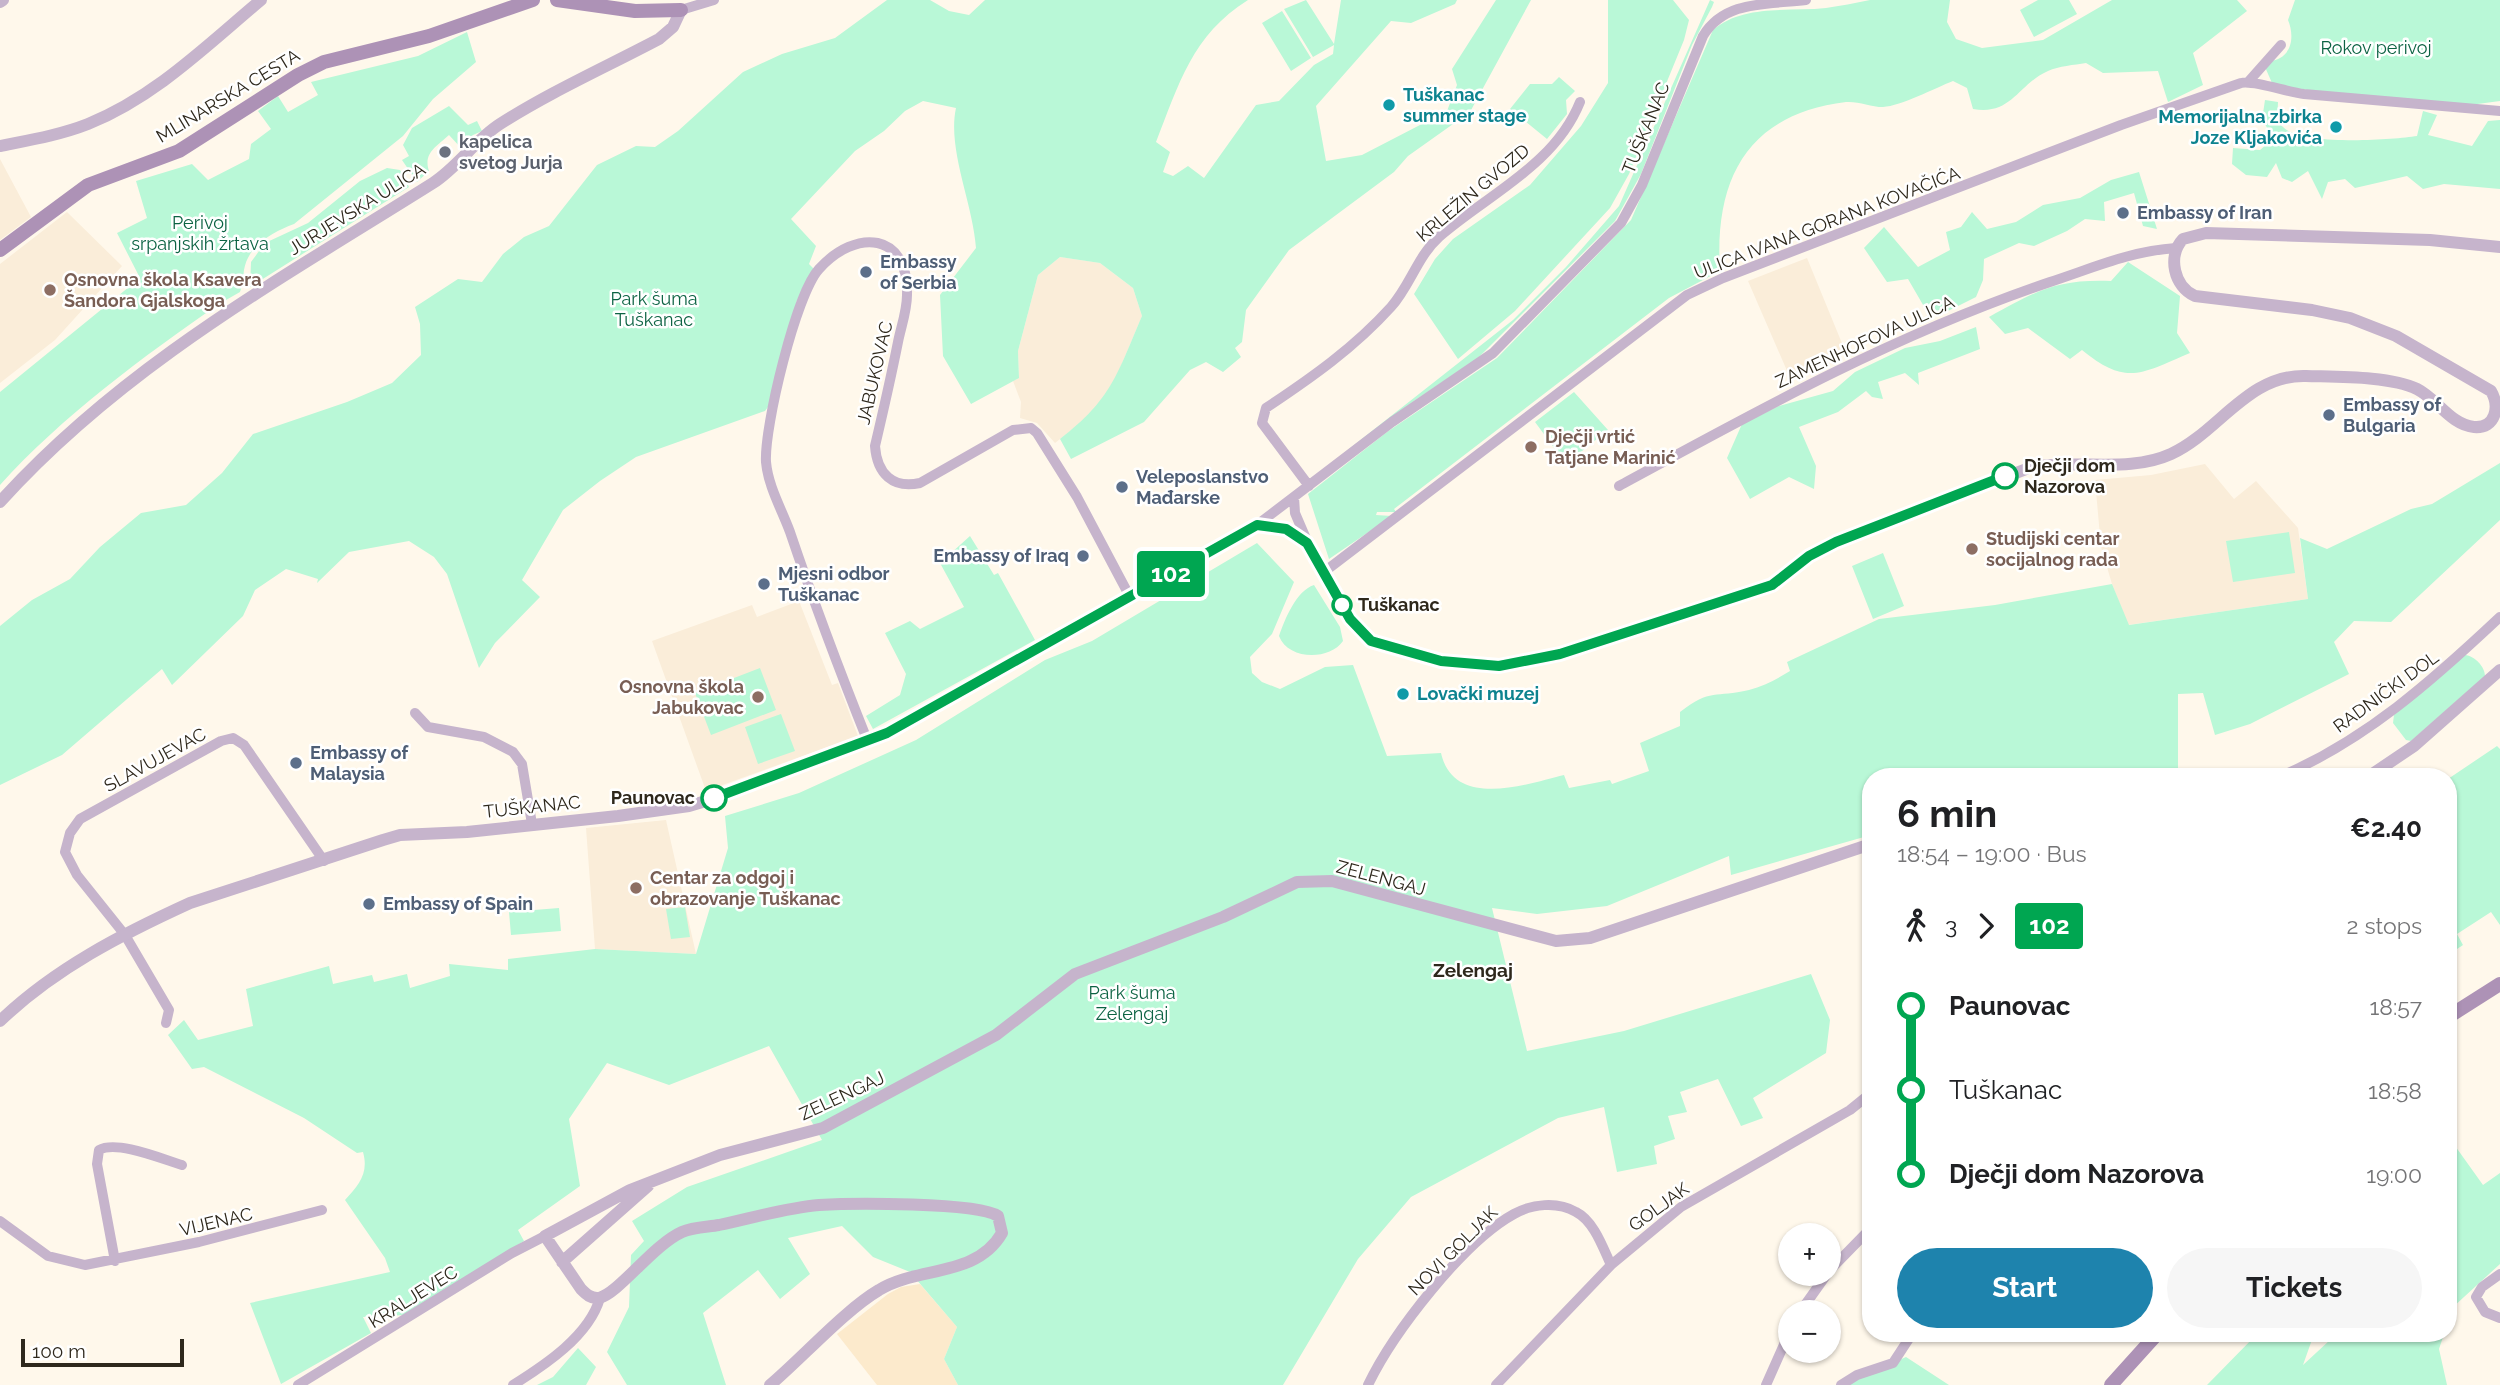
<!DOCTYPE html>
<meta charset="utf-8">
<style>
body{margin:0;font-family:Raleway,sans-serif;background:#f6f6f6;color:#202124;height:100vh;display:flex;flex-direction:column;font-size:26px;white-space:nowrap}
*{box-sizing:border-box;margin:0}
p{font-size:23px;color:#757577}
.icon{flex:none;width:38px;height:38px;fill:none;stroke:currentColor;stroke-width:2;stroke-linecap:round;stroke-linejoin:round}
.map{position:relative;flex:1;overflow:hidden}
.panel{position:absolute;left:1862px;top:768px;width:595px;height:574px;display:flex;flex-direction:column;background:#fff;border-radius:28px;box-shadow:0 2px 5px #0004}
.panel>*{flex:none}
.badge{padding:0 14px;border-radius:5px;font-size:24px;line-height:46px}
.tools{position:absolute;left:1778px;top:1223px;display:grid;gap:14px}
.tools a{display:grid;place-items:center;width:63px;height:63px;border-radius:50%;background:#fff;box-shadow:0 2px 5px #0004;font-size:35px}
.scale{position:absolute;left:21px;bottom:18px;width:163px;box-sizing:border-box;padding-left:7px;border:4px solid #2e281c;border-top:0;font-size:19px;line-height:24px;white-space:nowrap;color:#2e281c;-webkit-text-stroke:5px #fff;paint-order:stroke}
.map>.badge{position:absolute;translate:-50% -50%;box-shadow:0 0 0 4px #fff}
.legs{display:flex;align-items:center;gap:10px;height:77px;padding:0 35px;font-size:23px}
.legs p{margin-inline-start:auto}
.summary{display:flex;align-items:center;justify-content:space-between;height:119px;padding:0 35px}
h1{font-size:38px;font-weight:700;line-height:52px}
.button{display:flex;gap:14px;margin-top:auto;padding:14px 35px}
.button a{flex:1;height:80px;border-radius:42px;background:#1e83ad;color:#fff;font-size:28px;font-weight:700;line-height:80px;text-align:center}
.button a+a{background:#f6f6f6;color:#202124}
ul{padding:0 35px;list-style:none}
li{display:flex;align-items:center;gap:24px;height:84px;font-size:26px}
li i{display:grid;place-items:center;width:10px;height:100%;margin:0 9px;background:currentColor}
li i::after{content:'';width:18px;height:18px;margin:-9px;border:5px solid;border-radius:50%;background:#fff}
li p{margin-inline-start:auto}
li:first-child i{background:linear-gradient(#0000 50%,currentColor 0)}
li:last-child i{background:linear-gradient(currentColor 50%,#0000 0)}
.map>svg:first-child{display:block}
.built{fill:#fceacc}
.education{fill:#faedd9}
.green{fill:#b9f8d7}
.lines{fill:none;stroke-linecap:round;stroke-linejoin:round}
.minor{stroke:#c6b4cc;stroke-width:10}
.tertiary{stroke:#c6b4cc;stroke-width:12}
.secondary{stroke:#ad92b6;stroke-width:14}
.line-1-casing{stroke:#fff;stroke-width:16}
.line-1{stroke:#00a651;stroke-width:10}
.culture-dot{fill:#0f9aa8;stroke:#fff;stroke-width:2.5}
.worship-dot{fill:#6b7280;stroke:#fff;stroke-width:2.5}
.service-dot{fill:#5c6f8a;stroke:#fff;stroke-width:2.5}
.education-dot{fill:#8d6e63;stroke:#fff;stroke-width:2.5}
.stop-1-dot{fill:#fff;stroke:#00a651;stroke-width:3.5}
.labels{text-anchor:middle;stroke-width:5;stroke-linejoin:round;paint-order:stroke}
.park-label{font-size:18px;fill:#0c6343;stroke:#fff}
.culture-label{font-size:18px;font-weight:bold;fill:#0d838f;stroke:#fff;text-anchor:start}
.street-label{font-size:18px;fill:#2e281c;stroke:#fff}
.worship-label{font-size:18px;font-weight:bold;fill:#5b616d;stroke:#fff;text-anchor:start}
.service-label{font-size:18px;font-weight:bold;fill:#4e5e75;stroke:#fff;text-anchor:start}
.education-label{font-size:18px;font-weight:bold;fill:#785e54;stroke:#fff;text-anchor:start}
.stop-label{font-size:18px;font-weight:bold;fill:#2e281c;stroke:#fff;text-anchor:start}
.neighbourhood-label{font-size:19px;font-weight:bold;fill:#2e281c;stroke:#fff}
</style>
<div class="map">
<svg width="2500" height="1385" viewBox="0 0 2500 1385">
<rect width="100%" height="100%" fill="#fff8eb"/>
<path class="built" d="M920 1284 957 1327 944 1359 958 1385H877L837 1334 888 1294 901 1287Z"/>
<path class="education" d="M0 159 31 217 0 240Z
M67 212 122 266 55 340 0 383V264Z
M1060 257 1100 263 1133 288 1142 316 1111 390 1087 418 1055 443 1037 423 1020 418 1021 402 1013 381 1019 378 1018 351 1038 275Z
M1807 258 1846 353 1791 380 1748 281Z
M2205 464 2234 499 2256 481 2298 528 2308 599 2128 625 2112 584 2101 547 2095 480 2151 475Z
M799 601 832 685 838 683 858 736 706 791 652 641 752 605 757 617Z
M666 820 696 954 595 949 586 828Z"/>
<path class="green" d="M887 0H930L949 11 969 15 985 0H1248C1192 35 1179 84 1156 142L1170 152 1163 172 1173 176 1188 166 1204 178 1256 105 1279 101 1314 65 1333 54 1334 45 1313 57 1284 9 1306 0 1334 44 1341 0H1457L1455 4 1411 23 1391 21 1316 106 1326 161 1362 155 1447 111 1457 85 1452 69 1496 0H1531L1470 112 1408 156 1394 172 1289 250 1246 310 1242 342 1235 348 1241 357 1223 372 1206 362 1190 370 1144 422 1071 459 1060 439C1112 399 1117 374 1142 316L1133 288 1100 263 1060 257 1038 275 1018 351 1019 378 971 404 943 356 940 295 976 248C973 204 947 149 956 108L923 101 905 111 884 131 855 151 791 219 816 246 809 264 814 269 797 300 771 403 765 411 636 457 600 481 563 510 522 580 540 597 495 643 479 668 447 574 434 557 409 541 349 552 317 583 318 579 286 569 255 590 243 616 172 685 162 669 62 755 0 785V626L32 600 70 579 100 547 141 513 186 505 222 473 253 434 347 402 392 383 421 355 420 324 415 307 458 279 482 282 503 254 524 237 549 226 597 165 636 146 655 147 678 131 743 72 782 54 835 38Z
M1608 0H1673L1689 20 1684 40 1629 174 1610 208 1515 311 1458 359 1414 294 1435 259 1453 239 1530 185 1581 126 1608 83Z
M1710 0 1714 2 1712 7 1692 45 1641 174 1615 221 1478 358 1414 401 1316 475 1513 320 1566 267 1619 206Z
M1870 0H1950L1947 22 1956 39 1982 48 2043 40 2112 0H2237L2247 11 2193 53 2203 85 2168 102 2158 71 2103 73 2086 63C2074 65 2059 66 2048 71 2018 84 2012 116 1973 109L1967 88 1953 81C1935 88 1901 106 1883 107 1871 107 1858 101 1846 102 1748 114 1714 178 1720 271L1669 298 1394 509 1396 512H1377L1376 515 1392 516 1329 559 1308 494 1387 432 1497 358 1631 220 1713 30C1743 4 1789 12 1826 8 1840 6 1855 3 1870 0Z
M2038 0H2069L2077 14 2034 37 2020 10Z
M2295 0H2500V101L2470 105 2287 88 2272 83 2265 67C2270 59 2273 62 2280 58 2294 50 2293 32 2288 20Z
M1282 11 1311 58 1291 71 1262 23Z
M467 32 476 62 433 99 403 136 294 224C273 232 248 245 244 270 243 277 243 284 240 292L226 300 212 294 210 301 219 304C145 355 60 418 0 485V392L140 278 117 233 147 218 136 181 192 164 208 180 249 159 251 144 271 129 258 111 278 96 288 112 318 95 311 82 418 56Z
M1559 77 1575 91 1566 100 1567 114 1547 139 1510 109 1530 84H1552Z
M2265 100 2278 102C2278 111 2275 120 2283 127 2302 146 2391 140 2417 136L2423 111 2437 115 2428 135 2472 146 2488 121 2500 120V189L2444 184 2423 189 2407 176 2355 188 2345 179 2328 182 2322 199 2308 171 2292 182 2282 178 2276 163 2267 177 2246 175 2232 164 2233 148 2260 150 2274 138 2262 120Z
M449 106 468 125 477 121 482 131 473 135 461 148 449 135C436 147 423 153 429 171L417 182 402 160 409 156 403 145 412 128Z
M387 168 400 170 409 187 250 287 251 262 265 243 308 223 360 181Z
M2139 172 2157 229 2143 226 2134 193 2104 202 2105 221 2085 219 2067 231 2034 246 2019 243 1984 259 1983 280 1976 297 1942 314 1926 310 1908 279 1887 282 1864 248 1884 227 1918 267 1950 250 1946 232 1961 227 1972 212 1987 229 2016 222 2043 205 2080 198 2111 180Z
M2128 262 2180 296 2177 333 2190 353C2142 373 2127 387 2082 350L2070 359 2028 328 2005 334 1989 317C2036 291 2056 279 2111 281Z
M1976 327 1980 349 1918 373 1919 385 1905 373 1878 382 1883 399 1872 397 1866 391 1838 412 1799 427 1816 466 1814 489 1789 477 1750 499 1727 458 1742 424 1779 406 1833 391 1855 372 1905 348 1940 341Z
M1574 392 1608 430 1566 464 1535 422Z
M2500 463V520L2391 622 2354 621 2334 642 2349 674 2250 724 2215 735 2203 693 2178 694V769L2167 777H1871V835L1731 875 1729 856 1607 906 1537 914 1492 908 1527 1051 1624 1031 1811 974 1830 1020 1826 1053 1753 1098 1763 1118 1741 1126 1718 1079 1680 1092 1687 1112 1668 1116 1675 1139 1654 1146 1657 1164 1617 1172 1604 1107 1558 1118 1411 1197 1358 1259 1283 1385H958L944 1359 957 1327 910 1272 873 1257 842 1226 788 1238 810 1274 780 1299 758 1270 703 1313 726 1385H627L607 1352 629 1307 631 1255 644 1241 632 1221 687 1187 822 1140 769 1046 669 1085 607 1063 569 1119 580 1186 518 1230 524 1241 406 1315 363 1317 371 1333 281 1384 250 1303 390 1272 385 1258 345 1200C359 1185 369 1173 363 1152L357 1153 304 1118 204 1067 192 1069 168 1035 184 1020 198 1040 253 1026 246 989 329 966 333 984 372 975 374 982 407 974 410 988 450 976 449 964 508 970V959L595 949 696 954 728 848 725 816 799 793 916 740 1045 660 1092 641 1257 543 1294 582 1272 634 1250 657 1252 673 1262 682 1280 689 1325 667 1353 665 1387 756 1441 753C1454 810 1527 784 1564 775L1569 788 1610 780 1612 784 1649 771 1640 743 1680 726V712C1711 688 1715 698 1749 690 1764 686 1777 679 1790 671L1787 662 1879 619 1995 605 2112 584 2129 625 2308 599 2300 538 2327 549 2411 509 2432 504Z
M2289 532 2295 573 2233 582 2226 541Z
M970 536 994 575 998 573 1035 640 873 729 866 716 900 695 906 674 885 633 910 621 920 629 964 607 940 563Z
M1883 553 1904 606 1873 619 1852 566Z
M1314 585 1340 627 1343 641C1329 661 1288 660 1279 636 1285 619 1296 591 1314 585Z
M2465 655C2475 656 2485 667 2485 676L2411 741 2406 740 2393 723 2394 715Z
M760 668 776 710 711 735 695 693Z
M781 714 795 751 758 764 745 727Z
M2497 746 2500 749V925L2491 912 2457 934 2463 945 2448 955V779Z
M685 907 690 937 671 939 666 909Z
M559 908 561 931 511 935 509 912Z
M2448 1136 2483 1185 2500 1173V1264L2452 1308 2448 1320Z
M2257 1334H2314L2303 1365 2330 1340 2333 1334H2444L2439 1349 2447 1385H2207Z
M578 1348 596 1367 586 1385H537L553 1377Z
M1906 1357 1949 1385H1850L1853 1381Z"/>
<g class="lines">
<path class="minor" d="M681 10 714 0
M2249 81 2281 45
M1309 486 1262 423 1266 408C1311 378 1354 348 1391 307 1410 286 1417 257 1439 237 1487 195 1555 165 1580 102
M1619 486C1762 408 1894 335 2050 282 2093 268 2130 251 2176 248
M1294 497 1295 513 1307 541
M1257 525 1392 422 1493 353 1621 223 1642 185 1703 36C1725 0 1766 5 1806 0
M1324 572 1687 295 1723 278 2121 125 2241 83C2254 80 2287 92 2304 94L2500 111
M415 713 428 727 484 737 513 752 522 764 532 824
M868 742C840 672 814 603 790 532 782 510 768 486 766 462 764 427 796 294 819 269 856 228 909 232 907 295 907 311 901 327 898 342 891 377 883 412 875 446 877 474 893 489 920 483L1013 430 1031 428 1037 433 1077 497 1130 597
M2279 777C2365 741 2433 680 2500 617
M166 1023 169 1010 125 935 77 875 65 852 70 833 80 819 221 741 233 738 244 745 324 861
M0 1221 48 1256 85 1265 199 1242 322 1210
M115 1261 97 1164 99 1150C117 1140 162 1159 182 1165
M1829 1271 1871 1228
M2500 1274 2482 1287 2476 1297 2485 1312 2500 1318
M1800 1312 1827 1274
M298 1385 512 1253 545 1236
M513 1385C545 1365 589 1336 600 1298
M1368 1385C1393 1333 1463 1242 1514 1214 1532 1204 1557 1201 1576 1212 1594 1221 1603 1248 1611 1265
M1496 1385 1611 1265 1681 1207 1850 1110 1871 1093
M1766 1385 1790 1331
M1841 1385 1857 1375 1893 1363 1912 1334"/>
<path class="tertiary" d="M0 2 3 0
M0 146C30 140 60 135 88 124 155 97 206 46 261 0
M0 502C124 365 279 280 433 183 458 167 475 140 500 124 550 92 606 67 659 39L673 27 681 10
M2368 777 2414 746 2500 670
M0 1021C54 969 122 934 190 903L383 840 400 835 467 832 618 816 689 806 726 795 887 733 1257 525 1282 528 1303 539 1350 619 1371 641 1441 661 1499 666 1560 654 1772 585 1809 556 1836 542 2029 468C2075 458 2127 474 2171 454 2219 432 2248 374 2306 376 2337 377 2390 376 2417 389 2437 399 2451 425 2474 427 2496 429 2500 406 2491 391L2396 336 2350 318 2312 310 2195 296C2174 287 2167 256 2183 239L2206 233 2430 240 2500 247
M562 1262 648 1186
M770 1385C802 1358 845 1310 879 1290 917 1266 976 1278 1002 1233L998 1216C977 1202 850 1203 819 1205 785 1208 752 1218 719 1225 707 1227 693 1227 682 1232 653 1245 619 1293 599 1298 591 1299 586 1294 581 1289L545 1236 630 1190 720 1155 823 1128 996 1035 1075 974 1223 917 1297 882 1332 881 1556 941 1590 938 1871 844"/>
<path class="secondary" d="M557 0 635 11 681 10
M0 250 88 185 179 151 298 75 324 62 429 36 533 0
M2448 1017 2500 984
M2111 1385 2157 1334"/>
</g>
<g class="lines">
<g class="line-1-casing">
<path id="line-1" d="M714 798 887 733 1257 525 1286 529 1307 543 1350 619 1371 641 1441 661 1499 666 1560 654 1772 585 1809 556 1836 542 2005 476"/>
</g>
<use href="#line-1" class="line-1"/>
</g>
<g class="culture-dot">
<circle cx="1389" cy="105" r="7"/>
<circle cx="2336" cy="127" r="7"/>
<circle cx="1403" cy="694" r="7"/>
</g>
<circle class="worship-dot" cx="445" cy="152" r="7"/>
<g class="service-dot">
<circle cx="2123" cy="213" r="7"/>
<circle cx="866" cy="272" r="7"/>
<circle cx="2329" cy="415" r="7"/>
<circle cx="1122" cy="487" r="7"/>
<circle cx="1083" cy="556" r="7"/>
<circle cx="764" cy="584" r="7"/>
<circle cx="296" cy="763" r="7"/>
<circle cx="369" cy="904" r="7"/>
</g>
<g class="education-dot">
<circle cx="50" cy="290" r="7"/>
<circle cx="1531" cy="447" r="7"/>
<circle cx="1972" cy="549" r="7"/>
<circle cx="758" cy="697" r="7"/>
<circle cx="636" cy="888" r="7"/>
</g>
<g class="stop-1-dot">
<circle cx="2005" cy="476" r="12"/>
<circle cx="1342" cy="605" r="9"/>
<circle cx="714" cy="798" r="12"/>
</g>
<g class="labels">
<g class="park-label">
<text x="2376" y="54">Rokov perivoj</text>
<text x="200" y="229">Perivoj<tspan x="200" dy="21">srpanjskih žrtava</tspan></text>
<text x="654" y="305">Park šuma<tspan x="654" dy="21">Tuškanac</tspan></text>
<text x="1132" y="999">Park šuma<tspan x="1132" dy="21">Zelengaj</tspan></text>
</g>
<g class="culture-label">
<text x="1403" y="101">Tuškanac<tspan x="1403" dy="21">summer stage</tspan></text>
<text x="2322" y="123" text-anchor="end">Memorijalna zbirka<tspan x="2322" dy="21">Joze Kljakovića</tspan></text>
<text x="1417" y="700">Lovački muzej</text>
</g>
<g class="street-label">
<text transform="translate(228 96) rotate(-31)" y="6">MLINARSKA CESTA</text>
<text transform="translate(1646 128) rotate(-68)" y="6">TUŠKANAC</text>
<text transform="translate(1473 193) rotate(-40)" y="6">KRLEŽIN GVOZD</text>
<text transform="translate(357 209) rotate(-32)" y="6">JURJEVSKA ULICA</text>
<text transform="translate(1827 223) rotate(-21)" y="6">ULICA IVANA GORANA KOVAČIĆA</text>
<text transform="translate(1865 342) rotate(-25)" y="6">ZAMENHOFOVA ULICA</text>
<text transform="translate(875 373) rotate(-77)" y="6">JABUKOVAC</text>
<text transform="translate(2386 692) rotate(-36)" y="6">RADNIČKI DOL</text>
<text transform="translate(155 760) rotate(-29)" y="6">SLAVUJEVAC</text>
<text transform="translate(532 807) rotate(-6)" y="6">TUŠKANAC</text>
<text transform="translate(1381 878) rotate(15)" y="6">ZELENGAJ</text>
<text transform="translate(842 1096) rotate(-25)" y="6">ZELENGAJ</text>
<text transform="translate(1659 1207) rotate(-36)" y="6">GOLJAK</text>
<text transform="translate(216 1222) rotate(-13)" y="6">VIJENAC</text>
<text transform="translate(1453 1251) rotate(-45)" y="6">NOVI GOLJAK</text>
<text transform="translate(413 1297) rotate(-32)" y="6">KRALJEVEC</text>
</g>
<g class="worship-label">
<text x="459" y="148">kapelica<tspan x="459" dy="21">svetog Jurja</tspan></text>
</g>
<g class="service-label">
<text x="2137" y="219">Embassy of Iran</text>
<text x="880" y="268">Embassy<tspan x="880" dy="21">of Serbia</tspan></text>
<text x="2343" y="411">Embassy of<tspan x="2343" dy="21">Bulgaria</tspan></text>
<text x="1136" y="483">Veleposlanstvo<tspan x="1136" dy="21">Mađarske</tspan></text>
<text x="1069" y="562" text-anchor="end">Embassy of Iraq</text>
<text x="778" y="580">Mjesni odbor<tspan x="778" dy="21">Tuškanac</tspan></text>
<text x="310" y="759">Embassy of<tspan x="310" dy="21">Malaysia</tspan></text>
<text x="383" y="910">Embassy of Spain</text>
</g>
<g class="education-label">
<text x="64" y="286">Osnovna škola Ksavera<tspan x="64" dy="21">Šandora Gjalskoga</tspan></text>
<text x="1545" y="443">Dječji vrtić<tspan x="1545" dy="21">Tatjane Marinić</tspan></text>
<text x="1986" y="545">Studijski centar<tspan x="1986" dy="21">socijalnog rada</tspan></text>
<text x="744" y="693" text-anchor="end">Osnovna škola<tspan x="744" dy="21">Jabukovac</tspan></text>
<text x="650" y="884">Centar za odgoj i<tspan x="650" dy="21">obrazovanje Tuškanac</tspan></text>
</g>
<g class="stop-label">
<text x="2024" y="472">Dječji dom<tspan x="2024" dy="21">Nazorova</tspan></text>
<text x="1358" y="611">Tuškanac</text>
<text x="695" y="804" text-anchor="end">Paunovac</text>
</g>
<g class="neighbourhood-label">
<text x="1473" y="977">Zelengaj</text>
</g>
</g>
</svg>
<div class="tools">
<a>+</a>
<a>−</a>
</div>
<div class="scale">100 m</div>
<b class="badge" style="left:1171px;top:574px;background:#00a651;color:#fff">102</b>
<section class="panel">
<div class="summary"><div><h1>6 min</h1><p>18:54 – 19:00 · Bus</p></div><b>€2.40</b></div>
<div class="legs"><svg class="icon" aria-label="walk" viewBox="0 0 24 24"><circle cx="13" cy="4" r="2"/><path d="M13 8l-2 6 4 7M11 14l-3 7M7 12l3-4h3l4 4"/></svg>3<svg class="icon" aria-label="forward" viewBox="0 0 24 24"><path d="M9 5l7 7-7 7"/></svg><b class="badge" style="background:#00a651;color:#fff">102</b><p>2 stops</p></div>
<ul>
<li><i style="color:#00a651"></i><b>Paunovac</b><p>18:57</p></li>
<li><i style="color:#00a651"></i><span>Tuškanac</span><p>18:58</p></li>
<li><i style="color:#00a651"></i><b>Dječji dom Nazorova</b><p>19:00</p></li>
</ul>
<div class="button"><a>Start</a><a>Tickets</a></div>
</section>
</div>
